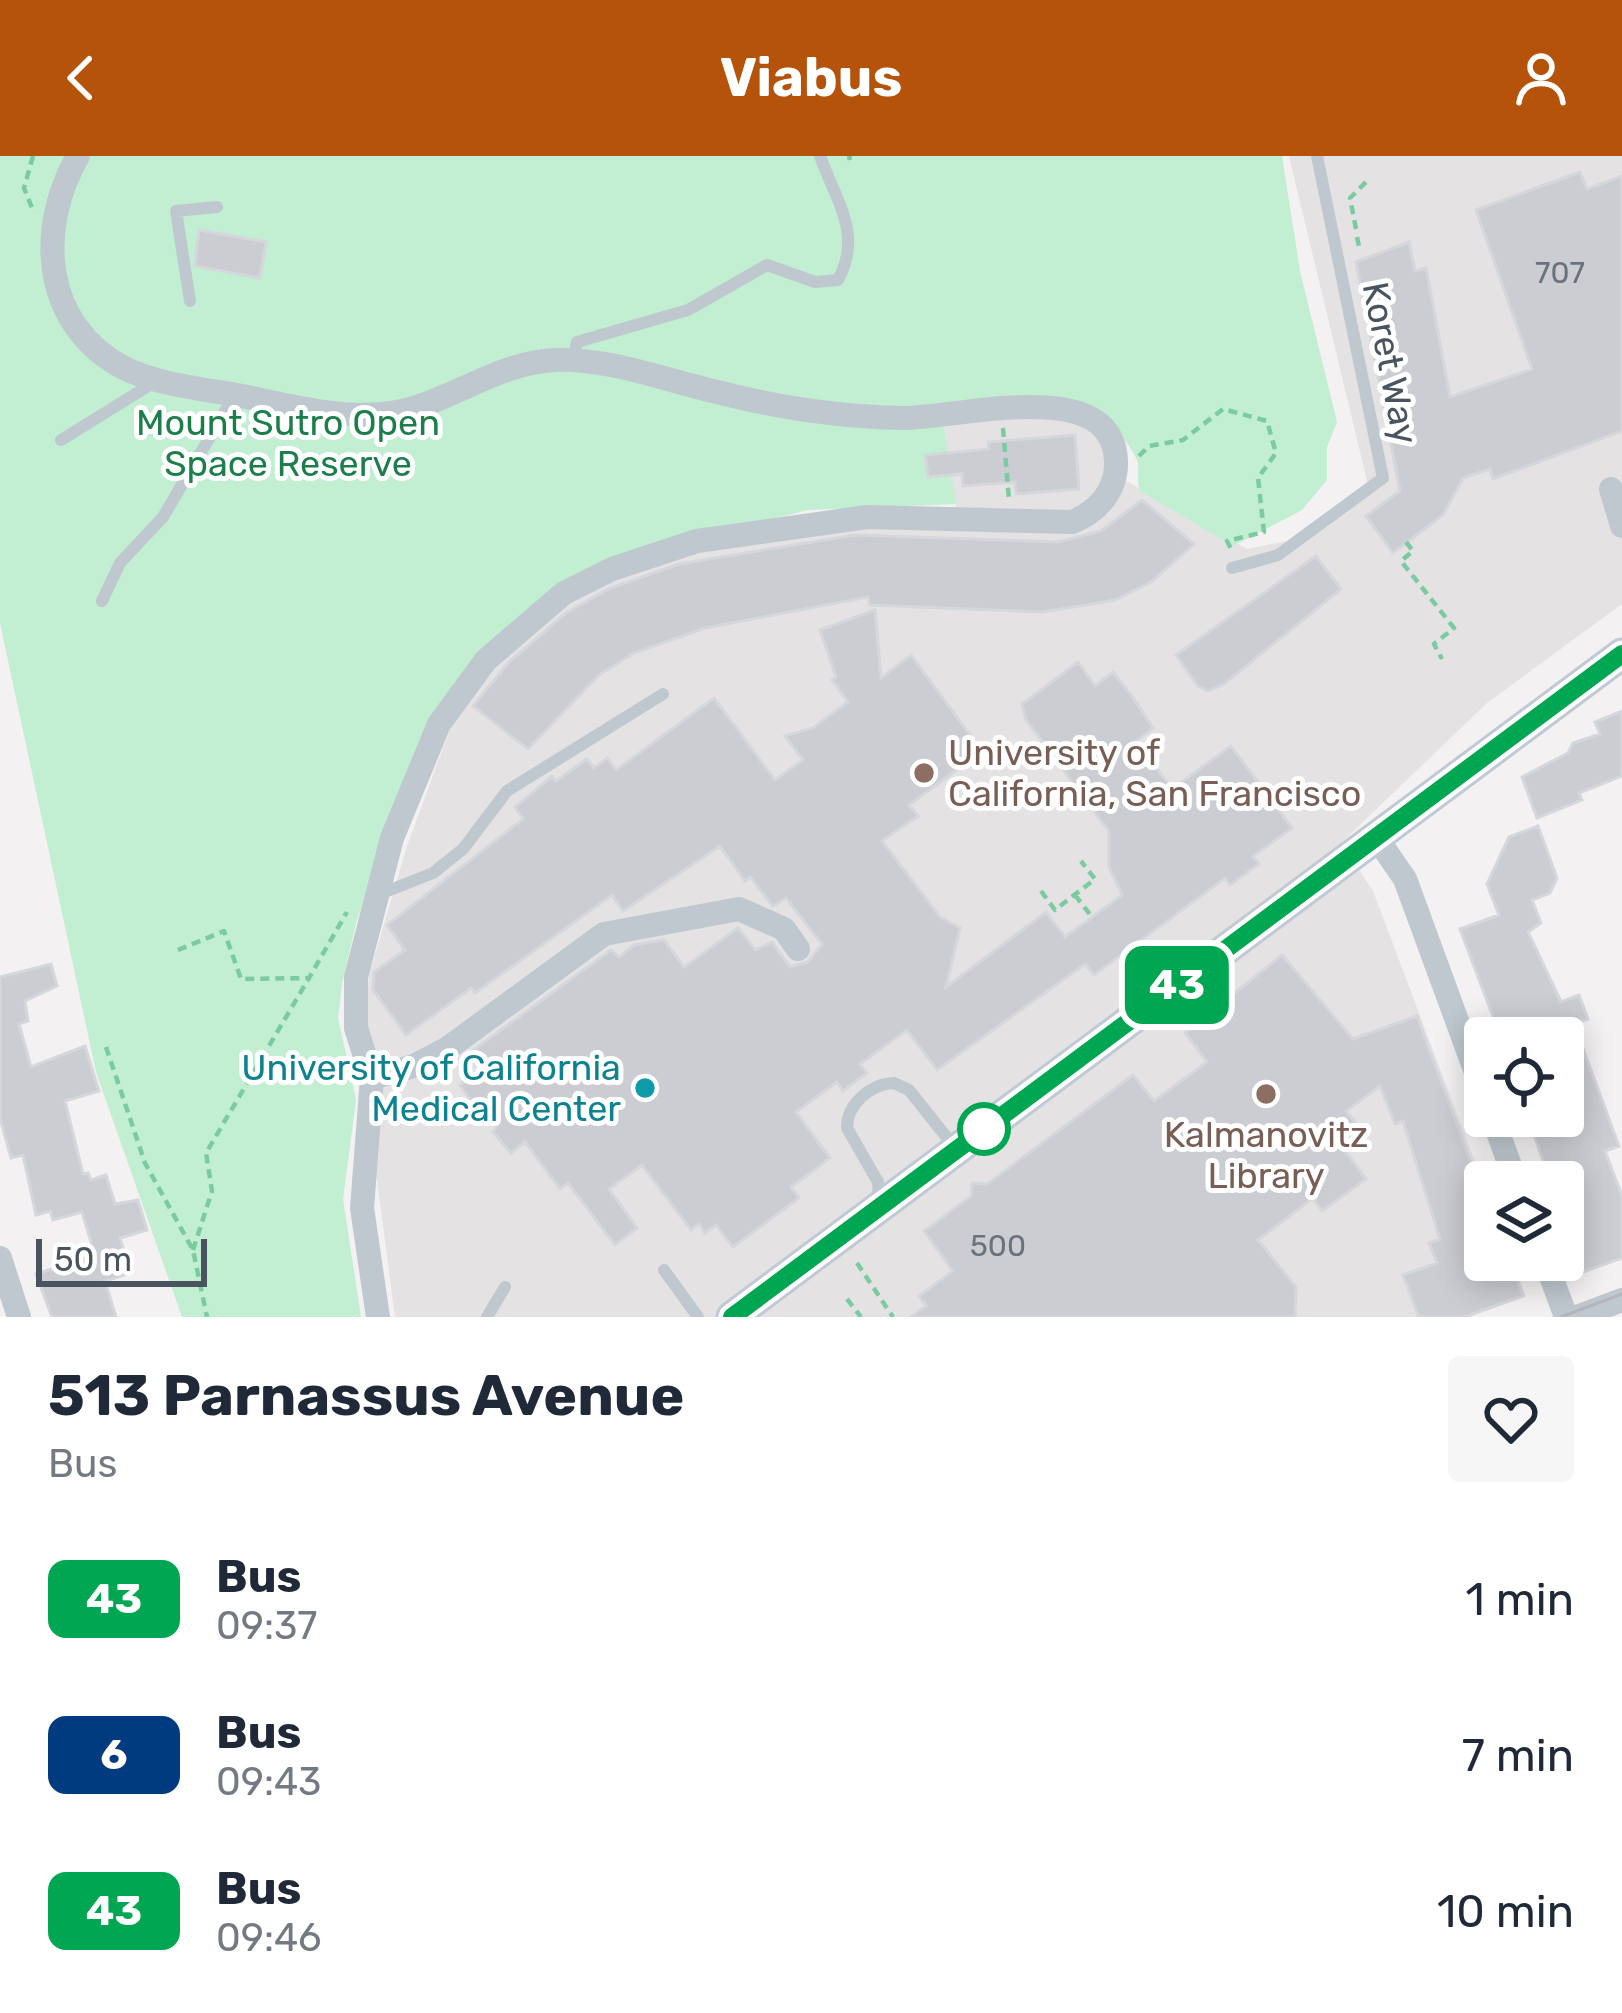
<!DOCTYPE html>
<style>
body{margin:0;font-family:Rubik,sans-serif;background:#f6f6f7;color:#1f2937;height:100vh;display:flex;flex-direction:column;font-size:45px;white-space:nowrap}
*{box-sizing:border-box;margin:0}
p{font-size:39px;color:#747a83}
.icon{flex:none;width:66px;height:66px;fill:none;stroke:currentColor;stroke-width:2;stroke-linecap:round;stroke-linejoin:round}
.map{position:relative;height:1161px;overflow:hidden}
.details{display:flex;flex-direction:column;background:#fff;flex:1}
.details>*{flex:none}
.badge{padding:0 24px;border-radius:18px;font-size:42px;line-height:78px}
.controls{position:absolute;left:1464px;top:861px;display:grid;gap:24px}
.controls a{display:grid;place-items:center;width:120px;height:120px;border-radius:12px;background:#fff;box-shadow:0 6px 30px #0003;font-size:60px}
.scale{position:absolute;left:36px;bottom:30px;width:171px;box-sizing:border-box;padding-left:12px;border:6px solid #49545e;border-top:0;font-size:33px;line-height:42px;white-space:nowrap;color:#49545e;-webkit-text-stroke:9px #fff;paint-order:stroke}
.map>.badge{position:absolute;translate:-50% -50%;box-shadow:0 0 0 6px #fff}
.round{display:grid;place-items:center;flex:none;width:126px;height:126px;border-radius:12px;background:#f6f6f7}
.headline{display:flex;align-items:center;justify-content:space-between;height:204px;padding:0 48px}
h1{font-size:57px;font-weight:700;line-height:90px}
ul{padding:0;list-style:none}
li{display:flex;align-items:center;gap:36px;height:156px;padding:0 48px}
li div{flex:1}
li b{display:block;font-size:45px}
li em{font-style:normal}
li .badge{min-width:132px;font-weight:700;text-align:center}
header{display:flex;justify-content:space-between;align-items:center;height:156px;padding:0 48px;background:#b45309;color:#fff;font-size:54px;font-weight:700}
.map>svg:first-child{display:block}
.education{fill:#e4e2e3}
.green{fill:#c2eed2}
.building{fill:#cbcdd3;stroke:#d5d7dc;stroke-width:3}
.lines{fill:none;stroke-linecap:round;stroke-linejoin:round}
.path{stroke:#7bcba2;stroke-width:4.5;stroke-dasharray:9 6;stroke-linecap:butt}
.lane{stroke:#bfc8cf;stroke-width:12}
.street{stroke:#bfc8cf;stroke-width:24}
.secondary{stroke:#c0c9d4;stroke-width:33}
.tram{stroke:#b3b6bb;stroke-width:3}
.line-casing{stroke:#fff;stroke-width:27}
.line{stroke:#00a651;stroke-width:18}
.education-dot{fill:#8d6e63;stroke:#fff;stroke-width:4.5}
.culture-dot{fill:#0f9aa8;stroke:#fff;stroke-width:4.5}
.stop-dot{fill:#fff;stroke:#00a651;stroke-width:6}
.labels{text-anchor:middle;stroke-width:10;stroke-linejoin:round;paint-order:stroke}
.number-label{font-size:30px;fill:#6a727b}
.street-label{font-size:36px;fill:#49545e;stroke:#fff}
.park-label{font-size:36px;fill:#1b7e4b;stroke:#fff}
.education-label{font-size:36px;fill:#785e54;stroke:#fff;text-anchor:start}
.culture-label{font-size:36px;fill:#0d838f;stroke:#fff;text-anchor:end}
</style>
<header><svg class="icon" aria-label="back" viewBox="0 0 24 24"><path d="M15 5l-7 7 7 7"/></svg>Viabus<svg class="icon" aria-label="person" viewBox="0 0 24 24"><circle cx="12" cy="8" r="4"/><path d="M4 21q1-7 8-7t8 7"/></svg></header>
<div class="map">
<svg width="1622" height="1161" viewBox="0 0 1622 1161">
<rect width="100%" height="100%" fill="#f3f1f1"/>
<path class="education" d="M1289 0H1622V448L1487 547 1341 687 1373 735 1485 1032V1104H1512L1526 1140 1470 1161H395L362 909 369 819 407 690 467 527 585 426 697 385 958 363 941 252 1088 247 1121 322 1247 393 1298 383 1368 329Z"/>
<path class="green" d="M0 0H1282L1300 115 1337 266 1327 291V324L1302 354 1233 390 1140 335C1135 323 1142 311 1135 300 1092 220 1016 246 941 253L956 348 808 354 640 396 466 513 384 686 356 767 342 828 338 862 356 944 343 1043 361 1161H182L96 916 0 467Z"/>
<path class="building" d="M1580 16 1587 33 1622 20V275L1493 323 1490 313 1463 322 1443 359 1393 397 1366 360 1400 335 1356 106 1409 86 1415 115 1426 112 1450 241 1532 213 1476 54Z
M199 74 266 86 260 122 195 110Z
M1075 279 1079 333 1016 338 1015 326 963 330 962 318 928 321 925 299 989 293 988 286Z
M1142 344 1194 388 1151 426 1115 444 1043 456 870 449 868 441 705 472 634 497 599 519 528 593 473 550 508 507 566 457 608 433 679 408 855 379 1058 386 1101 375Z
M1316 400 1341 433 1224 528 1208 535 1198 530 1176 499Z
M875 454 881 522 911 499 982 595 909 649 918 660 882 685 940 761 960 772 946 831 1046 756 1065 781 1122 739 1109 711V675L1026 564 1022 548 1078 506 1095 530 1113 516 1131 539 1153 572 1136 585 1172 633 1231 590 1292 672 1253 700 1259 708 1230 729 1225 722 1094 819 1085 808 937 914 907 874 860 908 867 917 856 925 843 935 837 926 796 956 830 1002 791 1031 799 1042 733 1091 716 1069 705 1077 699 1068 691 1074 642 1009 609 1033 637 1072 615 1089 568 1027 560 1033 525 986 511 997 493 976 498 967 484 947 474 950 460 929 481 915 468 898 611 794 619 801 634 789 664 784 684 811 738 772 755 794 772 786 790 811 808 806 822 788 786 742 773 750 750 721 745 725 720 690 623 755 612 739 475 837 471 832 406 879 373 834 374 816 405 794 387 769 523 663 515 651 552 620 556 625 587 603 594 612 607 602 616 614 714 542 775 624 803 604 785 580 813 572 848 546 832 524 836 521 820 474Z
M1622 555V620L1579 637 1582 644 1537 662 1522 621 1568 597 1573 587 1600 578 1595 566Z
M1538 670 1557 722 1550 737 1532 744 1541 767 1528 776 1561 846 1579 839 1588 863 1574 868 1619 990 1605 995 1622 1040V1102L1583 1116 1566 1069 1563 1026H1551L1527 960H1563V882H1501L1460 773 1499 759 1487 728 1509 681Z
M1282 799 1353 883 1417 860 1485 1045V1104H1510L1523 1140 1464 1161H1419L1403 1119 1437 1107 1429 1087 1440 1083 1403 965 1395 968 1380 930 1346 955 1358 970 1338 985 1366 1023 1322 1055 1313 1042 1258 1084 1296 1131 1295 1161H911L926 1150 919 1140 953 1115 924 1075 971 1040 972 1027 987 1028 1133 919 1154 945 1207 906 1185 877Z
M51 808 57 830 25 845 28 865 19 868 31 911 85 890 99 935 65 945 83 1018 88 1017 91 1024 106 1019 115 1048 138 1044 147 1074 120 1082 131 1117 105 1125 116 1161H52L36 1118 95 1099 82 1056 53 1064 50 1055 36 1059 23 999 11 1002 0 962V821Z"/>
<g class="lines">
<path class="path" d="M33 0 24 32 34 57
M849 0 850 4
M1356 73 1350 42 1366 26
M1357 81 1360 95
M1003 272 1009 344
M1139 300 1149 290 1183 284 1223 253 1267 265 1276 297 1258 322 1264 376 1227 385 1231 393
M1406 386 1413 395 1401 405 1454 472 1434 488 1442 503
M1041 735 1055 754 1095 723 1081 705
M1075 739 1092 761
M178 794 224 775 241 823 309 822 347 756
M106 891 145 1007 193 1094 207 1161
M193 1094 212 1035 206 997 309 822
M857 1107 893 1161
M847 1143 861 1161"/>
<path class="lane" d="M190 145 176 55 217 51
M573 204 577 186 688 154 767 109 815 126 838 124C863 78 836 45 820 0
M61 284 158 224
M1232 412 1278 399 1383 322 1317 0
M102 445 120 407 163 361 234 240
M380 738 433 717 463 693 507 635 663 538
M879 1043 878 1026 847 972C847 948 870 928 894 927L909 934 956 993
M664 1114 698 1161
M487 1161 505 1131"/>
<path class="street" d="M78 0C36 73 42 169 124 212 160 230 208 233 247 241 291 250 337 262 382 258 443 253 492 207 554 204 607 202 662 223 713 235 775 251 838 261 902 262 957 263 1113 217 1116 305 1117 334 1098 356 1072 366L867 361 697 385 612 413 564 437 486 504 439 568 392 682 356 821V872L372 922 362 1052 378 1161
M1611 333 1622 370
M1376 681 1405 723 1485 941
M372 922 414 910 448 892 604 778 739 753 784 773 798 793
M1492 960 1516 1026
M0 1102 19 1161
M1545 1104 1566 1161
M1577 1161 1622 1144"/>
<path class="secondary" d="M732 1161 1622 498"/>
<path class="tram" d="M1561 1161 1622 1138"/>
</g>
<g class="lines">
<g class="line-casing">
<path id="line" d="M732 1161 1622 498"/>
</g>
<use href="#line" class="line"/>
</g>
<g class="education-dot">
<circle cx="924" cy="617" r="12"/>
<circle cx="1266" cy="938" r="12"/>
</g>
<circle class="culture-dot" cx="645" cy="932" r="12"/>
<circle class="stop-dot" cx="984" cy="973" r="24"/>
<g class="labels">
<g class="number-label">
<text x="1560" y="127">707</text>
<text x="998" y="1100">500</text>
</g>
<g class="street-label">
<text transform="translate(1391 207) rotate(79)" y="13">Koret Way</text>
</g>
<g class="park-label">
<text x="288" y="279">Mount Sutro Open<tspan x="288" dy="41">Space Reserve</tspan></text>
</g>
<g class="education-label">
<text x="948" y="609">University of<tspan x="948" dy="41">California, San Francisco</tspan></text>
<text x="1266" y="991" text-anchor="middle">Kalmanovitz<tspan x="1266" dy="41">Library</tspan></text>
</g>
<g class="culture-label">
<text x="621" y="924">University of California<tspan x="621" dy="41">Medical Center</tspan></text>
</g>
</g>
</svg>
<div class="controls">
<a><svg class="icon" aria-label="locate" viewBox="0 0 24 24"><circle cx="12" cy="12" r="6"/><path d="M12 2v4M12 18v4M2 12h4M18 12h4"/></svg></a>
<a><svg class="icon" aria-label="layers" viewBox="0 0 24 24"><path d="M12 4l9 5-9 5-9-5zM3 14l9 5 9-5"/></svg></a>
</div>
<div class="scale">50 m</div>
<b class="badge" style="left:1177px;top:829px;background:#00a651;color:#fff">43</b>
</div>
<section class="details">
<div class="headline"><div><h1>513 Parnassus Avenue</h1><p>Bus</p></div><a class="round"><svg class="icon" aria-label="heart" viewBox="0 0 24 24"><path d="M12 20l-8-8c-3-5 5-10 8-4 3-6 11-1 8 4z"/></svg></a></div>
<ul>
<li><span class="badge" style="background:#00a651;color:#fff">43</span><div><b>Bus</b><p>09:37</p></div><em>1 min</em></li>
<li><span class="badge" style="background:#003b80;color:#fff">6</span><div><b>Bus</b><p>09:43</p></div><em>7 min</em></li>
<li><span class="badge" style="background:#00a651;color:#fff">43</span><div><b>Bus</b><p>09:46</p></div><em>10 min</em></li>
</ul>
</section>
